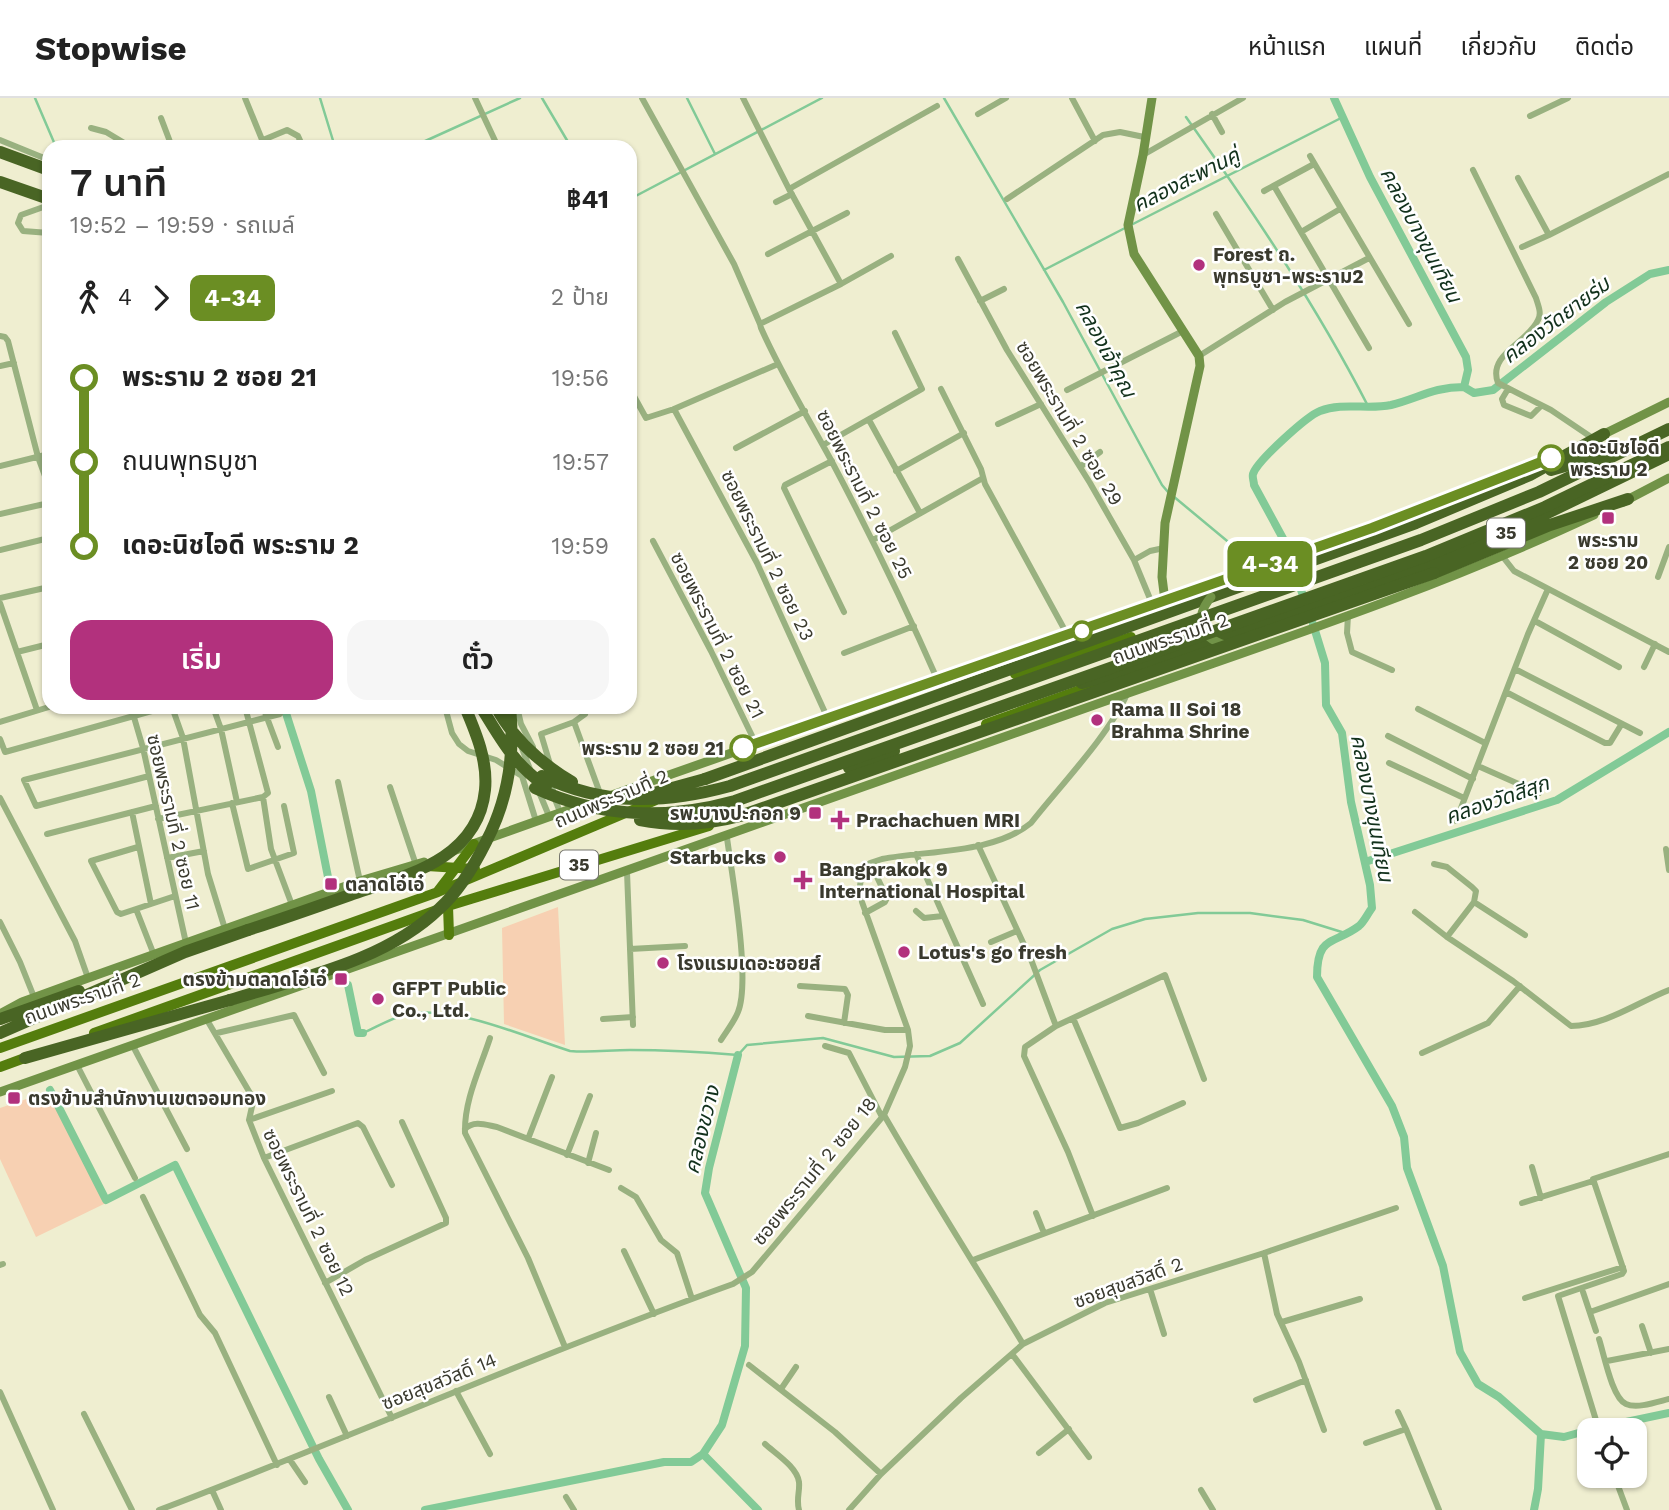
<!DOCTYPE html>
<html lang="th">
<meta charset="utf-8">
<style>
body{margin:0;font-family:"Work Sans","Noto Sans Thai",sans-serif;background:#f6f6f6;color:#222;height:100vh;display:flex;flex-direction:column;font-size:26px;white-space:nowrap}
*{box-sizing:border-box;margin:0}
p{font-size:23px;color:#767676}
.icon{flex:none;width:38px;height:38px;fill:none;stroke:currentColor;stroke-width:2;stroke-linecap:round;stroke-linejoin:round}
.map{position:relative;flex:1;overflow:hidden}
.drawer{position:absolute;left:42px;top:42px;width:595px;height:574px;display:flex;flex-direction:column;background:#fff;border-radius:21px;box-shadow:0 2px 5px #0004}
.drawer>*{flex:none}
.badge{padding:0 14px;border-radius:10px;font-size:24px;line-height:46px}
.controls{position:absolute;left:1577px;top:1320px;display:grid;gap:14px}
.controls a{display:grid;place-items:center;width:70px;height:70px;border-radius:14px;background:#fff;box-shadow:0 2px 5px #0004;font-size:35px}
.map>.badge{position:absolute;translate:-50% -50%;box-shadow:0 0 0 4px #fff}
.legs{display:flex;align-items:center;gap:10px;height:77px;padding:0 28px;font-size:23px}
.legs p{margin-inline-start:auto}
.overview{display:flex;align-items:center;justify-content:space-between;height:119px;padding:0 28px}
h1{font-size:38px;font-weight:600;line-height:52px}
.action{display:flex;gap:14px;margin-top:auto;padding:14px 28px}
.action a{flex:1;height:80px;border-radius:21px;background:#b2317d;color:#fff;font-size:28px;font-weight:600;line-height:80px;text-align:center}
.action a+a{background:#f6f6f6;color:#222}
ul{padding:0 28px;list-style:none}
li{display:flex;align-items:center;gap:24px;height:84px;font-size:26px}
li i{display:grid;place-items:center;width:10px;height:100%;margin:0 9px;background:currentColor}
li i::after{content:'';width:18px;height:18px;margin:-9px;border:5px solid;border-radius:50%;background:#fff}
li p{margin-inline-start:auto}
li:first-child i{background:linear-gradient(#0000 50%,currentColor 0)}
li:last-child i{background:linear-gradient(currentColor 50%,#0000 0)}
header{display:flex;align-items:center;gap:42px;box-sizing:border-box;height:98px;padding:0 35px;background:#fff;border-bottom:2px solid #e0e0e0}
header strong{font-size:33px}
nav{display:flex;gap:38px;margin-inline-start:auto;font-size:24px}
.map>svg:first-child{display:block}
.green{fill:#f7d0b2}
.lines{fill:none;stroke-linecap:round;stroke-linejoin:round}
.stream{stroke:#82ca97;stroke-width:2.5}
.canal{stroke:#82ca97;stroke-width:8}
.street{stroke:#99b180;stroke-width:6}
.secondary{stroke:#719347;stroke-width:9}
.primary{stroke:#547d0d;stroke-width:10}
.highway{stroke:#496524;stroke-width:12}
.secondary-bridge{stroke:#719347;stroke-width:9}
.highway-bridge{stroke:#496524;stroke-width:12}
.line-1-casing{stroke:#fff;stroke-width:16}
.line-1{stroke:#6b8e23;stroke-width:10}
.poi-dot{fill:#b2317d;stroke:#fff;stroke-width:2.5}
.stop-1-dot{fill:#fff;stroke:#6b8e23;stroke-width:3.5}
.labels{text-anchor:middle;stroke-width:5;stroke-linejoin:round;paint-order:stroke}
.shield{fill:#fff;stroke:#75756d;stroke-width:2}
.shield-label{font-size:18px;font-weight:bold;fill:#3a3a2e}
.poi-label{font-size:19px;font-weight:bold;fill:#3a3a2e;stroke:#fff;text-anchor:start}
.street-label{font-size:19px;fill:#3a3a2e;stroke:#fff}
.stop-label{font-size:19px;font-weight:bold;fill:#3a3a2e;stroke:#fff;text-anchor:start}
.water-label{font-size:21px;font-style:italic;fill:#12311c;stroke:#fff}
</style>
<header>
<strong>Stopwise</strong>
<nav><a>หน้าแรก</a><a>แผนที่</a><a>เกี่ยวกับ</a><a>ติดต่อ</a></nav>
</header>
<div class="map">
<svg width="1669" height="1412" viewBox="0 0 1669 1412">
<rect width="100%" height="100%" fill="#efeed0"/>
<path class="green" d="M558 809 565 947 504 926 502 830Z
M47 994 106 1105 36 1139 0 1061V1010Z"/>
<g class="lines">
<path class="stream" d="M35 0 56 49
M320 0 335 49
M542 0 571 49
M687 0 715 56
M944 0 1063 204 1162 387 1168 394
M1186 19C1252 112 1316 207 1368 308
M412 49 520 0
M630 101 822 0
M1131 127 1343 19
M1044 172 1125 130
M1173 398 1238 452 1251 459 1288 451
M363 935C377 929 393 919 408 916 456 907 525 939 570 953 590 955 609 952 630 952 666 952 702 954 738 957L747 947 823 940 894 959 930 958 960 945 1040 872 1112 831 1145 821 1198 815H1250L1303 822 1345 835"/>
<path class="canal" d="M1464 289 1474 295 1493 292 1606 204 1650 176 1669 172
M1305 504 1286 446 1254 387C1254 383 1252 380 1253 376 1257 363 1307 318 1320 313 1343 304 1368 312 1391 307 1419 300 1433 289 1464 289L1468 272 1466 259 1370 79 1334 0
M1313 526 1325 565 1326 607 1342 635 1351 704 1370 787 1372 810C1368 815 1364 824 1359 828 1334 847 1317 836 1317 879L1392 1008 1404 1039 1407 1070 1443 1168 1460 1254 1478 1286 1499 1299 1541 1336 1564 1339 1589 1332
M284 609 311 693 328 779
M1365 764 1557 702 1669 634
M348 887 358 935H363
M738 957 709 1070 705 1095 746 1190 745 1248 722 1327 703 1356 758 1412
M50 992 106 1102 175 1067 319 1361 348 1412
M1593 1331 1669 1315
M425 1412 664 1364H691L703 1356
M1534 1412 1538 1391 1541 1336"/>
<path class="street" d="M245 0 265 49
M475 0 498 49
M642 0 734 166 760 226
M743 0 789 91 841 186 760 226 761 230C781 275 807 318 831 362 869 434 905 508 938 583
M1072 0 1095 43
M978 16 1006 0
M1212 16 1222 34
M1530 18 1568 0
M161 20 172 49
M91 30 106 34 131 49
M0 42 49 62
M263 42 287 32 298 38 303 49
M1143 57 1243 0
M1310 58 1409 226
M1473 72 1536 200C1538 207 1542 215 1538 222 1528 245 1487 256 1498 285L1551 312 1594 341
M1518 80 1549 137 1669 76
M1274 88 1369 250
M789 91 937 8
M1264 93 1314 66
M1007 101 1103 37 1120 34 1144 39
M776 104 792 96
M49 107 21 117 18 125 23 133 49 135
M1216 116 1273 212
M1301 134 1340 111
M1522 149 1549 137
M768 156 847 115
M958 161 1007 252 1090 385 1134 462 1153 508
M841 186 891 158
M980 203 1004 191
M48 237 49 238
M0 238 5 239 8 243 38 359 49 389
M1199 258 1285 204 1369 160
M0 268 14 265
M630 291 646 320 674 311 778 266
M941 291 981 371 985 386 1068 538
M1508 291 1502 301 1504 307 1531 318 1541 308
M1067 292 1183 233
M674 311 757 465 828 621
M869 322 920 415
M998 326 1041 306
M823 347 922 291 895 235
M736 350 805 313
M832 363 785 387 784 390 844 514
M0 368 49 356
M1080 369 1100 354
M896 373 964 335
M0 416 49 405
M873 442 983 380
M653 443 711 553 756 646
M0 452 49 440
M1503 459 1514 473 1669 554
M1134 462 1150 453 1164 450
M1658 479 1669 449
M0 500 49 489
M0 505 37 612
M1348 517 1347 535 1352 554 1392 572
M1535 523 1619 569
M17 554 49 546
M844 555 914 528
M1644 569 1655 546
M1515 571 1640 635
M1506 594 1605 645H1610L1621 627
M131 609 143 650 186 845
M172 609 183 640 208 776 225 831
M213 609 221 631 237 704
M245 609 268 695 263 699 271 751 292 807
M263 609 278 649
M445 609 452 635 459 646 468 653 496 662 522 678 536 723
M517 609 521 626 533 649
M1418 611 1485 645
M0 624 49 609
M574 624 585 616
M1388 638 1473 681
M0 641 5 654 166 609
M521 648 530 671
M1389 665 1464 700
M550 666 541 636 574 624 601 698
M1478 668 1539 695
M149 678 36 708 24 682 280 616
M551 681 554 699 560 714
M338 684 360 783
M390 689 416 767
M539 694 549 718
M0 700 75 843 88 880
M232 705 248 771 294 755 284 708
M132 714 151 806
M158 721 263 699
M1456 723 1528 536 1548 491
M47 736 156 708
M978 747 1032 864 1056 928
M138 749 91 763 117 814 121 816 175 798
M1666 751 1669 772
M916 756 983 906
M167 760 204 753
M1434 766 1447 769 1472 789 1476 793 1474 804
M627 774 633 927
M136 811 154 857
M916 813 924 820 943 818
M1415 814 1447 839 1513 883 1571 928C1605 928 1638 904 1669 892
M865 815 885 804 887 800 877 779
M0 824 20 864 34 899
M1447 839 1474 804 1525 837
M991 844 1017 833
M630 851 685 848
M800 888 845 891 848 897 844 925
M808 918 885 932H908
M1073 920 1120 1030 1138 1025 1183 1005
M603 921 633 919
M207 922 250 995 253 1004 249 1022 264 1060 392 1320
M217 935 294 917 324 975
M490 940C480 971 464 1002 465 1035L528 1160 565 1249
M721 942C726 934 734 924 738 914 751 883 732 777 727 740
M133 948 187 1051
M825 948 849 955 882 1019
M1422 955 1488 925 1520 888
M77 967 135 1080
M884 1017C929 1095 977 1170 1023 1246
M249 1022 332 993
M465 1031C474 1022 486 1027 497 1029L609 1072
M528 1041 552 979
M567 1057 590 998
M264 1060 358 1025 363 1029 392 1087
M588 1065 596 1035
M1532 1069 1541 1100
M621 1090 636 1099 661 1142 677 1155 692 1201
M143 1099 200 1217 215 1235 277 1367
M1522 1105 1593 1083
M1036 1115 1044 1135
M1093 1118 1068 1054 1024 958 1025 949 1056 928 1165 877 1204 981
M624 1153 654 1216
M1264 1155 1277 1216 1299 1264 1324 1332
M973 1162 1167 1090
M0 1167 3 1166
M325 1185 365 1162 446 1125V1120L402 1024
M1150 1191 1164 1236
M1583 1194 1596 1233
M1525 1200 1623 1169
M1590 1214 1669 1186
M1282 1224 1360 1201
M1642 1228 1651 1255
M1599 1241C1604 1256 1612 1300 1626 1306 1637 1311 1657 1304 1669 1301
M1012 1256 1089 1359
M1607 1263 1669 1251
M749 1267 835 1334 881 1376
M781 1291 796 1269
M456 1293 490 1356
M0 1294 53 1412
M329 1299 347 1338
M1256 1302 1306 1282
M1398 1314 1406 1331
M84 1316 132 1412
M1599 1332 1558 1198 1622 1176 1624 1173 1593 1081 1669 1056
M1366 1345 1406 1331 1439 1412
M765 1346C776 1356 797 1369 799 1384 800 1394 796 1401 799 1412
M1039 1355 1069 1331
M290 1362 305 1384
M1614 1377 1627 1412
M212 1392 221 1412
M1201 1392 1213 1412
M566 1399 574 1412
M159 1412C351 1339 539 1256 733 1186L752 1174 884 1017 905 969 910 948 908 932 862 804 860 788 862 772 870 765 882 761C928 752 993 756 1031 725 1060 688 1109 637 1127 596
M849 1412 881 1376 961 1300 1023 1246 1105 1205 1264 1155 1396 1110"/>
<path class="secondary" d="M1152 0 1143 57 1128 127 1134 156 1199 258 1200 268 1165 425 1162 479 1165 503
M1598 339 1669 304
M1623 404 1669 380
M612 697 1315 450 1433 407 1550 360
M453 753 582 707
M0 916 22 904 88 880 360 783 424 764
M0 994C356 868 713 745 1069 616 1245 553 1424 497 1594 417"/>
<path class="primary" d="M1015 576 1131 539
M986 626 1094 587
M427 768 475 771
M438 793 474 746
M448 808 449 837
M94 935 448 808 709 728
M0 950 438 794 654 703
M0 969 30 958"/>
<path class="highway" d="M0 54 49 72
M0 84 49 101
M1551 372 1611 355
M1434 475 1550 427 1628 401
M1082 585 1157 565 1364 492 1498 439 1669 356
M849 670 894 653
M705 681 1416 425 1530 377 1604 336
M0 921 79 893
M0 935 185 854 248 832
M25 960 230 902"/>
<path class="secondary-bridge" d="M1211 499C1194 520 1199 539 1225 547"/>
<path class="highway-bridge" d="M481 609C500 640 515 668 546 688
M496 609C513 641 542 666 572 684
M542 678C604 708 664 706 730 688L1421 442 1539 394 1669 331
M535 690C601 720 666 722 735 703L1426 458 1545 409 1669 349
M654 695 705 681
M640 722C675 729 706 727 740 718L1434 475
M248 832C282 821 316 809 350 797 405 778 478 762 485 692 488 663 476 635 465 609
M230 902C300 880 386 863 440 810 460 792 474 768 486 744 508 702 515 656 510 609"/>
</g>
<g class="lines">
<g class="line-1-casing">
<path id="line-1" d="M743 650 1372 430 1551 360"/>
</g>
<use href="#line-1" class="line-1"/>
</g>
<g class="poi-dot">
<circle cx="1199" cy="167" r="7"/>
<rect x="1601" y="413" width="14" height="14" rx="3.5"/>
<circle cx="1097" cy="622" r="7"/>
<rect x="808" y="708" width="14" height="14" rx="3.5"/>
<path d="M836.5 711.5h7v7h7v7h-7v7h-7v-7h-7v-7h7z"/>
<circle cx="780" cy="759" r="7"/>
<path d="M799.5 771.5h7v7h7v7h-7v7h-7v-7h-7v-7h7z"/>
<rect x="324" y="779" width="14" height="14" rx="3.5"/>
<circle cx="904" cy="854" r="7"/>
<circle cx="663" cy="865" r="7"/>
<rect x="334" y="874" width="14" height="14" rx="3.5"/>
<circle cx="378" cy="901" r="7"/>
<rect x="7" y="993" width="14" height="14" rx="3.5"/>
</g>
<g class="stop-1-dot">
<circle cx="1551" cy="360" r="12"/>
<circle cx="1082" cy="533" r="9"/>
<circle cx="743" cy="650" r="12"/>
</g>
<g class="labels">
<g class="shield">
<rect x="1487" y="420.5" width="38" height="29" rx="5"/>
<rect x="560" y="752.5" width="38" height="29" rx="5"/>
</g>
<g class="shield-label">
<text x="1506" y="441">35</text>
<text x="579" y="773">35</text>
</g>
<g class="poi-label">
<text x="1213" y="163">Forest ถ.<tspan x="1213" dy="22">พุทธบูชา-พระราม2</tspan></text>
<text x="1608" y="449" text-anchor="middle">พระราม<tspan x="1608" dy="22">2 ซอย 20</tspan></text>
<text x="1111" y="618">Rama II Soi 18<tspan x="1111" dy="22">Brahma Shrine</tspan></text>
<text x="801" y="722" text-anchor="end">รพ.บางปะกอก 9</text>
<text x="856" y="729">Prachachuen MRI</text>
<text x="766" y="766" text-anchor="end">Starbucks</text>
<text x="819" y="778">Bangprakok 9<tspan x="819" dy="22">International Hospital</tspan></text>
<text x="345" y="793">ตลาดโอ๋เอ๋</text>
<text x="918" y="861">Lotus's go fresh</text>
<text x="677" y="872">โรงแรมเดอะชอยส์</text>
<text x="327" y="888" text-anchor="end">ตรงข้ามตลาดโอ๋เอ๋</text>
<text x="392" y="897">GFPT Public<tspan x="392" dy="22">Co., Ltd.</tspan></text>
<text x="28" y="1007">ตรงข้ามสำนักงานเขตจอมทอง</text>
</g>
<g class="street-label">
<text transform="translate(1070 325) rotate(59)" y="7">ซอยพระรามที่ 2 ซอย 29</text>
<text transform="translate(865 396) rotate(63)" y="7">ซอยพระรามที่ 2 ซอย 25</text>
<text transform="translate(768 457) rotate(64)" y="7">ซอยพระรามที่ 2 ซอย 23</text>
<text transform="translate(718 537) rotate(63)" y="7">ซอยพระรามที่ 2 ซอย 21</text>
<text transform="translate(1170 540) rotate(-19)" y="7">ถนนพระรามที่ 2</text>
<text transform="translate(611 700) rotate(-23)" y="7">ถนนพระรามที่ 2</text>
<text transform="translate(174 724) rotate(77)" y="7">ซอยพระรามที่ 2 ซอย 11</text>
<text transform="translate(82 900) rotate(-19)" y="7">ถนนพระรามที่ 2</text>
<text transform="translate(814 1073) rotate(-51)" y="7">ซอยพระรามที่ 2 ซอย 18</text>
<text transform="translate(309 1114) rotate(64)" y="7">ซอยพระรามที่ 2 ซอย 12</text>
<text transform="translate(1128 1184) rotate(-20)" y="7">ซอยสุขสวัสดิ์ 2</text>
<text transform="translate(439 1283) rotate(-22)" y="7">ซอยสุขสวัสดิ์ 14</text>
</g>
<g class="stop-label">
<text x="1570" y="356">เดอะนิชไอดี<tspan x="1570" dy="22">พระราม 2</tspan></text>
<text x="724" y="657" text-anchor="end">พระราม 2 ซอย 21</text>
</g>
<g class="water-label">
<text transform="translate(1186 82) rotate(-27)" y="7">คลองสะพานคู่</text>
<text transform="translate(1421 137) rotate(62)" y="7">คลองบางขุนเทียน</text>
<text transform="translate(1556 222) rotate(-37)" y="7">คลองวัดยายร่ม</text>
<text transform="translate(1106 251) rotate(62)" y="7">คลองเจ้าคุณ</text>
<text transform="translate(1497 702) rotate(-19)" y="7">คลองวัดสีสุก</text>
<text transform="translate(1372 710) rotate(79)" y="7">คลองบางขุนเทียน</text>
<text transform="translate(702 1032) rotate(-76)" y="7">คลองขวาง</text>
</g>
</g>
</svg>
<div class="controls">
<a><svg class="icon" aria-label="locate" viewBox="0 0 24 24"><circle cx="12" cy="12" r="6"/><path d="M12 2v4M12 18v4M2 12h4M18 12h4"/></svg></a>
</div>
<b class="badge" style="left:1270px;top:466px;background:#6b8e23;color:#fff">4-34</b>
<section class="drawer">
<div class="overview"><div><h1>7 นาที</h1><p>19:52 – 19:59 · รถเมล์</p></div><b>฿41</b></div>
<div class="legs"><svg class="icon" aria-label="walk" viewBox="0 0 24 24"><circle cx="13" cy="4" r="2"/><path d="M13 8l-2 6 4 7M11 14l-3 7M7 12l3-4h3l4 4"/></svg>4<svg class="icon" aria-label="forward" viewBox="0 0 24 24"><path d="M9 5l7 7-7 7"/></svg><b class="badge" style="background:#6b8e23;color:#fff">4-34</b><p>2 ป้าย</p></div>
<ul>
<li><i style="color:#6b8e23"></i><b>พระราม 2 ซอย 21</b><p>19:56</p></li>
<li><i style="color:#6b8e23"></i><span>ถนนพุทธบูชา</span><p>19:57</p></li>
<li><i style="color:#6b8e23"></i><b>เดอะนิชไอดี พระราม 2</b><p>19:59</p></li>
</ul>
<div class="action"><a>เริ่ม</a><a>ตั๋ว</a></div>
</section>
</div>
